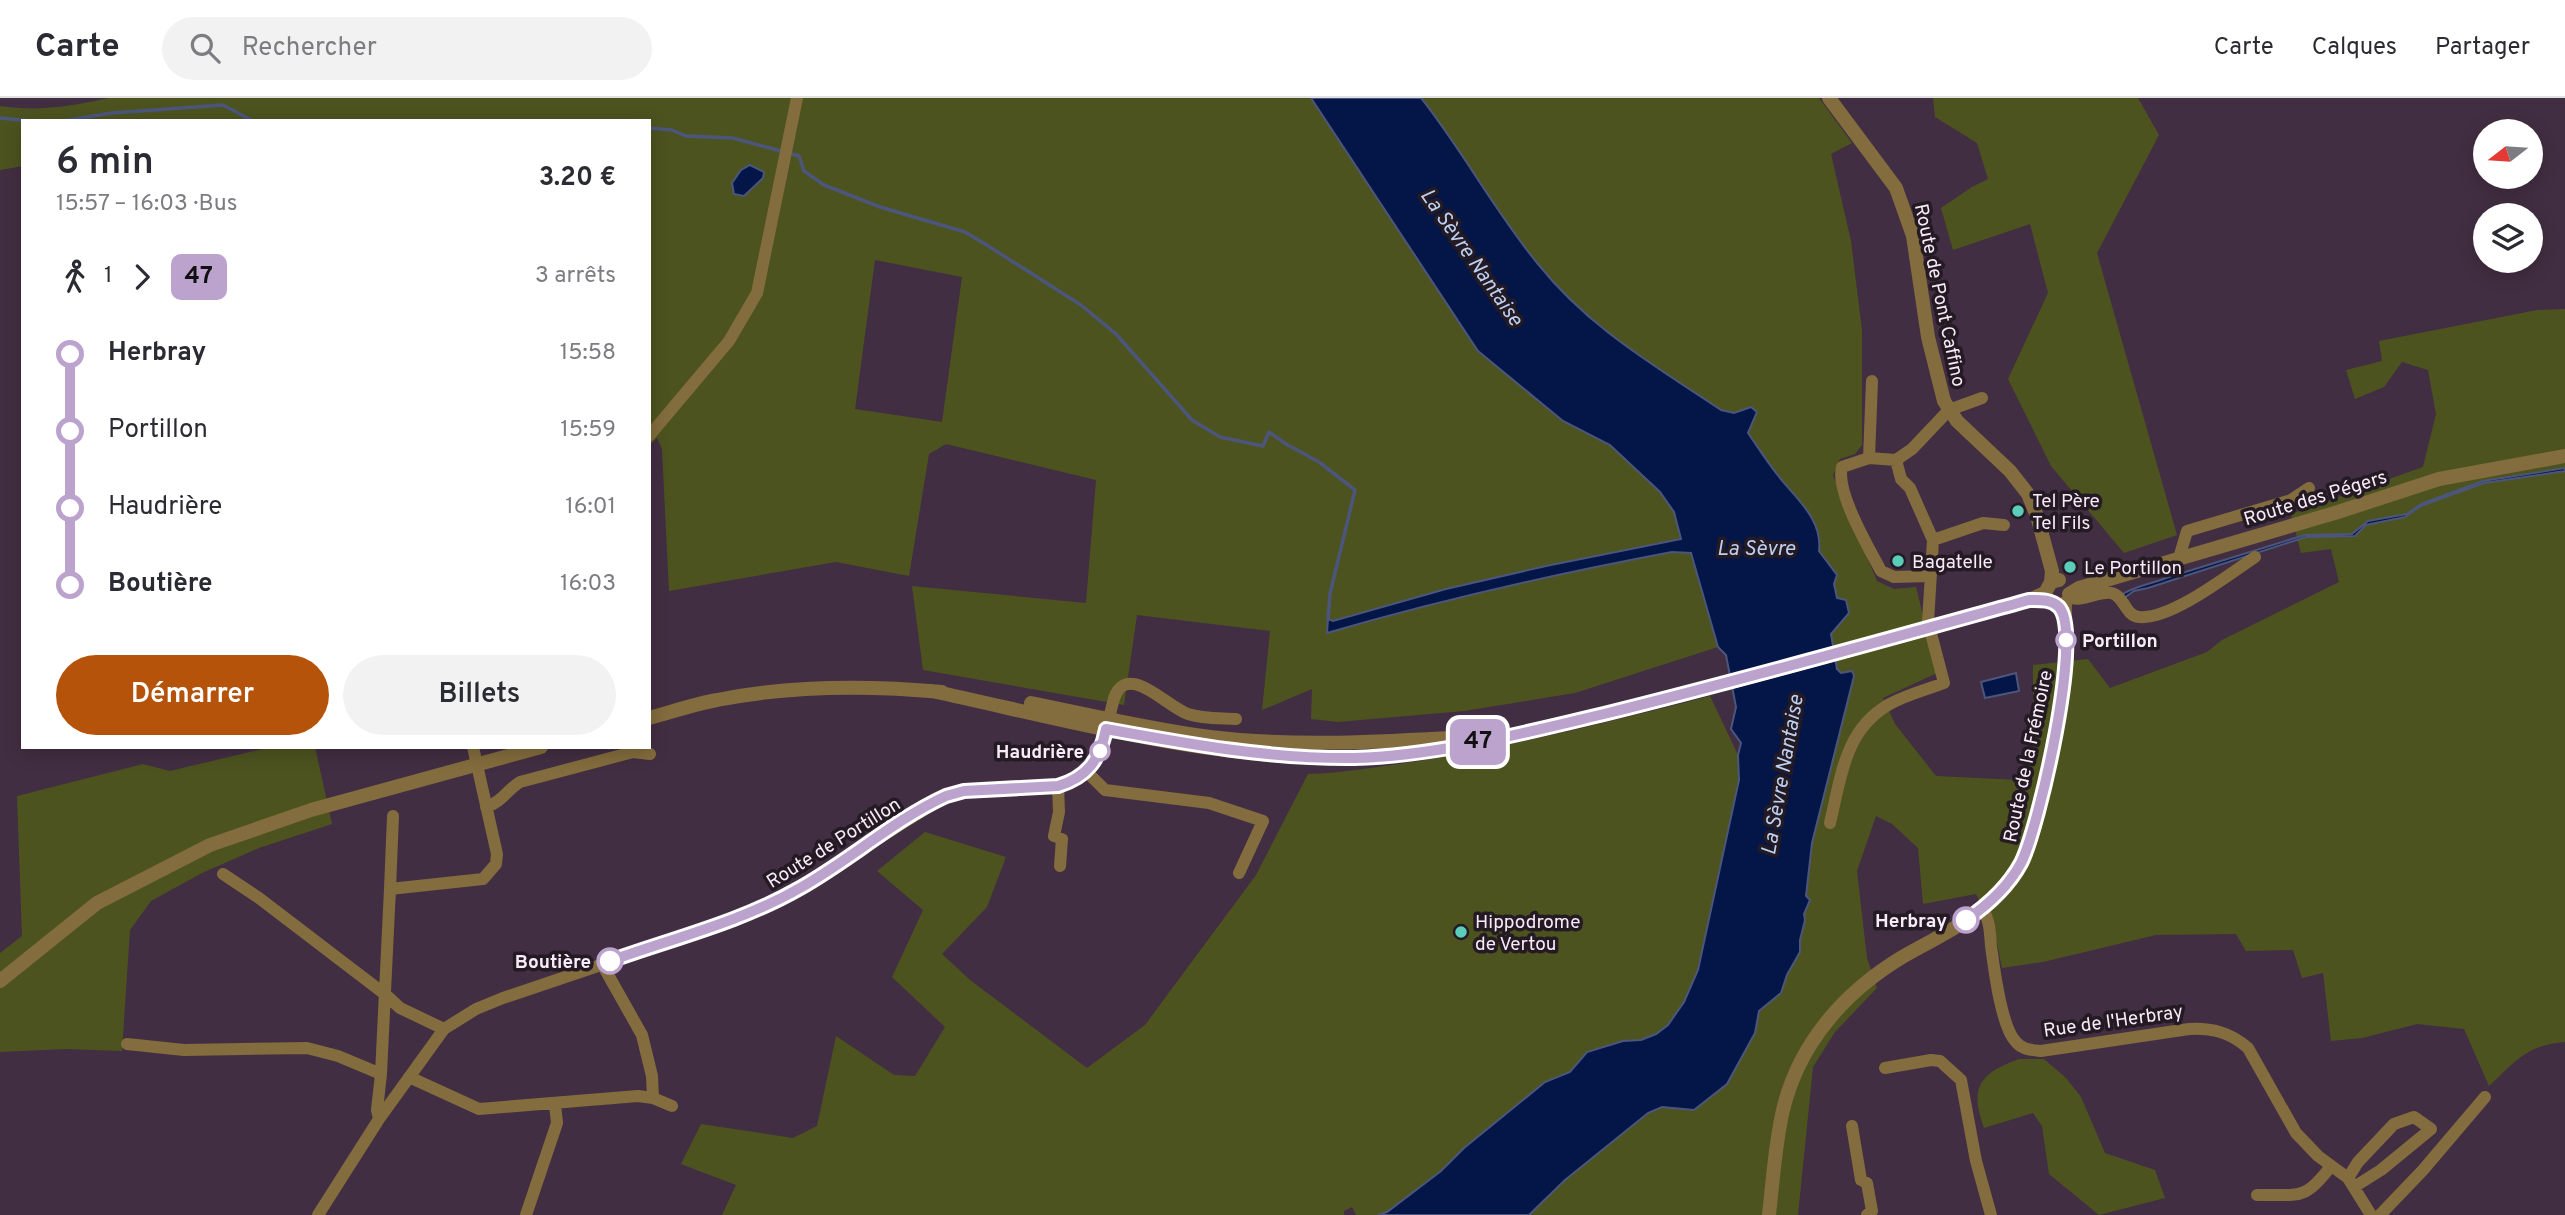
<!DOCTYPE html>
<html lang="fr">
<meta charset="utf-8">
<style>
body{margin:0;font-family:Overpass,sans-serif;background:#f2f2f3;color:#2b2b33;height:100vh;display:flex;flex-direction:column;font-size:26px;white-space:nowrap}
*{box-sizing:border-box;margin:0}
p{font-size:23px;color:#7c7c81}
.icon{flex:none;width:38px;height:38px;fill:none;stroke:currentColor;stroke-width:2;stroke-linecap:round;stroke-linejoin:round}
.map{position:relative;flex:1;overflow:hidden}
.sheet{position:absolute;left:21px;top:21px;width:630px;height:630px;display:flex;flex-direction:column;background:#fff;border-radius:0px;box-shadow:0 4px 18px #0003}
.sheet>*{flex:none}
.badge{padding:0 14px;border-radius:10px;font-size:24px;line-height:46px}
.needle{width:46px;rotate:253deg}
.controls{position:absolute;left:2473px;top:21px;display:grid;gap:14px}
.controls a{display:grid;place-items:center;width:70px;height:70px;border-radius:50%;background:#fff;box-shadow:0 4px 18px #0003;font-size:35px}
.map>.badge{position:absolute;translate:-50% -50%;box-shadow:0 0 0 4px #fff}
.legs{display:flex;align-items:center;gap:10px;height:77px;padding:0 35px;font-size:23px}
.legs p{margin-inline-start:auto}
.headline{display:flex;align-items:center;justify-content:space-between;height:119px;padding:0 35px}
h1{font-size:38px;font-weight:600;line-height:52px}
.primary-button{display:flex;gap:14px;margin-top:auto;padding:14px 35px}
.primary-button a{flex:1;height:80px;border-radius:42px;background:#b45309;color:#fff;font-size:28px;font-weight:600;line-height:80px;text-align:center}
.primary-button a+a{background:#f2f2f3;color:#2b2b33}
ul{padding:0 35px;list-style:none}
li{display:flex;align-items:center;gap:24px;height:77px;font-size:26px}
li i{display:grid;place-items:center;width:10px;height:100%;margin:0 9px;background:currentColor}
li i::after{content:'';width:18px;height:18px;margin:-9px;border:5px solid;border-radius:50%;background:#fff}
li p{margin-inline-start:auto}
li:first-child i{background:linear-gradient(#0000 50%,currentColor 0)}
li:last-child i{background:linear-gradient(currentColor 50%,#0000 0)}
header{display:flex;align-items:center;gap:42px;box-sizing:border-box;height:98px;padding:0 35px;background:#fff;border-bottom:2px solid #e1e1e2}
header strong{font-size:33px}
nav{display:flex;gap:38px;margin-inline-start:auto;font-size:24px}
.search{width:490px;height:63px;background:#f2f2f3;display:flex;align-items:center;gap:18px;box-sizing:border-box;padding:0 24px;border-radius:38px;color:#7c7c81;font-size:26px}
.map>svg:first-child{display:block}
.green{fill:#4d531f;fill-rule:evenodd}
.water{fill:#031647;stroke:#4c567c;stroke-width:2}
.lines{fill:none;stroke-linecap:round;stroke-linejoin:round}
.stream{stroke:#4c567c;stroke-width:3.5}
.minor{stroke:#836c3d;stroke-width:12}
.tertiary{stroke:#836c3d;stroke-width:14}
.line-1-casing{stroke:#fff;stroke-width:16}
.line-1{stroke:#bca3ce;stroke-width:10}
.poi-dot{fill:#5bcebb;stroke:#231a23;stroke-width:2.5}
.stop-1-dot{fill:#fff;stroke:#bca3ce;stroke-width:3.5}
.labels{text-anchor:middle;stroke-width:7;stroke-linejoin:round;paint-order:stroke}
.street-label{font-size:19px;fill:#f8eaf7;stroke:#231a23}
.poi-label{font-size:19px;fill:#f8eaf7;stroke:#231a23;text-anchor:start}
.stop-label{font-size:19px;font-weight:bold;fill:#f8eaf7;stroke:#231a23;text-anchor:end}
.water-label{font-size:21px;font-style:italic;fill:#bdcff0;stroke:#231a23}
</style>
<header>
<strong>Carte</strong>
<div class="search"><svg class="icon" aria-label="search" viewBox="0 0 24 24"><circle cx="10" cy="10" r="6"/><path d="M15 15l6 6"/></svg>Rechercher</div>
<nav><a>Carte</a><a>Calques</a><a>Partager</a></nav>
</header>
<div class="map">
<svg width="2565" height="1117" viewBox="0 0 2565 1117">
<rect width="100%" height="100%" fill="#422e42"/>
<path class="green" d="M109 0H1311L1478 253 1563 323 1610 347 1660 394 1674 414 1681 442 1546 468 1446 491 1333 523 1329 522 1327 535 1498 489 1672 454 1692 455 1718 549 1575 595 1464 613 1338 624 1311 621 1312 591 1262 612 1270 533 1137 517 1124 607 923 572 912 488 1086 505 1096 382 946 346 929 356 909 478 836 464 669 493 662 351 657 340 649 348V23H23V68L0 72V8C38 14 72 8 109 0ZM875 162 962 179 942 324 855 311Z
M1421 0H1819L1852 45 1831 56 1851 143 1862 232V347L1855 356 1840 361 1833 377 1877 483 1894 491 1916 489 1937 575 1883 600 1895 626 1936 678 2018 682 2033 661V567L2088 561 2110 590 2207 554 2222 542 2339 484 2331 451 2301 455 2291 416 2423 369 2436 316 2428 272 2402 264 2384 289 2355 301 2346 272 2382 263 2379 243 2537 212 2565 211V944C2526 947 2516 963 2489 988L2464 931 2417 926 2362 940 2331 943 2323 875 2302 880 2293 852 2246 853 2236 836 2156 837 2043 864 2002 870 1994 831 1976 796 1923 806 1918 750 1892 726 1876 718 1857 773 1867 860 1877 890 1835 934 1813 969 1798 1117H1529L1565 1082 1648 1014 1662 1009 1694 1012 1755 935 1759 913 1781 895 1787 877 1800 854V842L1805 822 1804 816 1810 803 1805 798 1812 745 1854 578 1841 575 1837 571 1831 536 1837 500 1834 486 1837 477 1819 453C1824 420 1793 399 1776 375 1766 362 1757 348 1748 335L1751 309 1734 315 1721 312C1655 267 1590 230 1538 166 1495 114 1463 53 1421 0Z
M1933 0H2138L2159 37 2097 155 2177 437 2124 455 2051 368 2008 281 2048 195 2030 126 1953 152 1941 110 1972 89 1988 81 1977 45 1935 19Z
M1710 598 1738 657 1739 682 1698 872 1684 904 1668 927 1656 936 1641 942 1623 943 1587 954 1570 974 1545 984 1464 1050 1441 1073 1387 1114 1378 1117H1356L1352 1109 1344 1113V1117H722L736 1087 681 1066 701 1026 793 1040 817 1028 836 938 894 977 915 978 945 929 892 879 923 812 877 773 925 734 1006 759 987 809 942 856 970 882 1087 970 1145 927 1256 777 1308 676C1345 675 1382 668 1419 663 1518 647 1614 623 1710 598Z
M271 649H315L332 726 259 750 202 775 151 803 130 832 122 953 66 951 0 954V855L22 838 17 698 143 666 170 673Z
M2019 961H2044L2066 980 2081 999 2105 1055 2155 1072 2165 1100 2099 1117 2049 1076 2042 1028 2033 1015 1984 1030C1969 989 1980 975 2019 961Z"/>
<path class="water" d="M1311 0H1421C1463 53 1495 114 1538 166 1589 230 1654 267 1721 312L1734 315 1751 309 1757 314 1748 335C1757 348 1766 362 1776 375 1794 399 1823 420 1819 453L1837 477 1834 486 1837 500 1846 502 1849 515 1831 536 1837 571 1841 575 1852 573 1854 578 1812 745 1806 798 1810 802 1804 816 1805 822 1800 842V854L1787 877 1781 895 1759 913 1755 935 1727 986 1694 1012 1662 1009 1648 1015 1565 1082 1529 1117H1378L1387 1114 1441 1073 1464 1050 1545 984 1570 974 1587 954 1623 943 1641 942 1656 936 1668 927 1684 904 1698 872 1739 682 1738 657 1741 645 1731 631 1736 609 1726 557 1718 549 1691 455 1672 454C1555 476 1440 502 1327 535L1328 521 1333 523 1446 491 1546 468 1681 441 1674 414 1660 394 1610 347 1563 323 1478 253Z
M750 67 764 74 763 80 744 98 734 96 732 85 741 72Z
M2565 370V373L2484 385 2421 408 2405 419 2366 427 2355 438 2306 439 2148 490 2134 493 2124 500 2121 497C2134 488 2151 486 2166 480L2305 437 2352 436 2368 423 2407 416 2421 406 2483 383Z
M2016 575 2019 593 1985 600 1981 584Z"/>
<g class="lines">
<path class="stream" d="M0 20 32 23
M62 23 112 15 223 7 253 23
M649 30 672 32 686 38 733 40 799 58 804 73 824 87 880 109 965 134 985 146 1081 207 1116 236 1192 322 1220 339 1263 348 1269 334 1286 346 1319 364 1355 392 1330 496 1328 521"/>
<path class="minor" d="M649 338 729 243 757 195 797 0
M1869 360 1872 283
M1896 362 1869 360 1842 369C1835 393 1869 450 1881 473L1894 479 1929 478
M1933 442 1983 425 2004 427
M2179 460 2187 433 2291 402 2309 390
M2069 499C2082 505 2097 493 2111 495 2124 497 2125 518 2139 519 2171 522 2228 477 2255 459
M1087 674 1105 692 1209 705 1263 723 1239 775
M1058 688 1059 714 1054 738 1062 741 1060 768
M486 709C502 704 507 692 520 684L633 654 650 656
M1830 725C1841 680 1844 633 1888 607 1905 597 1926 592 1944 585L1928 524 1933 442 1910 390 1901 381 1896 362 1912 351 1949 312 1982 300
M223 776 259 800 386 897 400 910 444 931
M390 791 393 718
M1982 811C1990 821 1990 836 1991 848 1994 870 2001 929 2016 944 2023 952 2031 952 2041 953L2189 931C2212 930 2230 934 2248 950L2296 1035 2318 1058 2348 1080 2371 1117
M602 866 642 937 652 978 653 1000
M127 946 184 952 307 950 338 958 381 976
M1885 970 1931 962 1940 963 1961 982 1976 1063 1991 1117
M409 979 479 1011 638 998 653 1000 672 1008
M379 1021 377 1012 381 976 390 791 483 781 496 766 497 756 473 649
M1852 1028 1861 1082 1867 1085 1872 1113 1867 1117
M2348 1080 2358 1064 2394 1026 2414 1019 2431 1031 2381 1072 2354 1089
M2257 1097C2299 1096 2304 1104 2331 1068
M318 1117 379 1021 444 931 476 911 503 900 734 822 801 789 946 698 964 693 1058 688C1101 674 1103 647 1112 608 1114 601 1115 594 1121 589 1138 575 1170 610 1188 616 1203 621 1221 620 1236 621
M526 1117 557 1025 555 1006
M2380 1117 2423 1072 2485 999"/>
<path class="tertiary" d="M1829 0 1896 90 1913 138 1928 239 1944 303 1957 323 2010 373 2028 396 2037 418 2052 473 2051 484
M2069 496 2079 490 2338 414 2439 381 2565 358
M932 593C1071 623 1212 663 1355 660 1442 657 1530 634 1615 613 1754 580 1892 540 2029 502L2045 495 2051 484 2059 482
M1031 605C1090 617 1150 631 1210 639 1294 649 1382 644 1466 639
M649 620C672 614 694 606 717 602 792 587 866 587 942 594
M0 883 97 805 210 747 311 712 541 649
M1769 1117C1773 1082 1775 1046 1783 1012 1799 945 1845 893 1904 858 1941 837 1984 818 2011 782 2035 750 2039 705 2048 667 2056 631 2066 595 2067 557 2068 540 2064 522 2065 505"/>
</g>
<g class="lines">
<g class="line-1-casing">
<path id="line-1" d="M610 863C674 840 741 824 800 790 850 762 894 722 946 698L964 693 1058 688C1088 679 1100 661 1106 631 1188 646 1270 661 1354 660 1436 658 1524 635 1604 616 1746 581 1888 541 2029 502 2039 502 2051 501 2059 509 2084 536 2038 732 2021 765 2008 789 1988 807 1966 822"/>
</g>
<use href="#line-1" class="line-1"/>
</g>
<g class="poi-dot">
<circle cx="2018" cy="413" r="7"/>
<circle cx="1898" cy="463" r="7"/>
<circle cx="2070" cy="469" r="7"/>
<circle cx="1461" cy="834" r="7"/>
</g>
<g class="stop-1-dot">
<circle cx="2066" cy="542" r="9"/>
<circle cx="1100" cy="653" r="9"/>
<circle cx="1966" cy="822" r="12"/>
<circle cx="610" cy="863" r="12"/>
</g>
<g class="labels">
<g class="street-label">
<text transform="translate(1941 197) rotate(78)" y="7">Route de Pont Caffino</text>
<text transform="translate(2315 399) rotate(-17)" y="7">Route des Pégers</text>
<text transform="translate(2027 658) rotate(-78)" y="7">Route de la Frémoire</text>
<text transform="translate(833 744) rotate(-32)" y="7">Route de Portillon</text>
<text transform="translate(2113 922) rotate(-8)" y="7">Rue de l'Herbray</text>
</g>
<g class="poi-label">
<text x="2032" y="409">Tel Père<tspan x="2032" dy="22">Tel Fils</tspan></text>
<text x="1912" y="470">Bagatelle</text>
<text x="2084" y="476">Le Portillon</text>
<text x="1475" y="830">Hippodrome<tspan x="1475" dy="22">de Vertou</tspan></text>
</g>
<g class="stop-label">
<text x="2082" y="549" text-anchor="start">Portillon</text>
<text x="1084" y="660">Haudrière</text>
<text x="1947" y="829">Herbray</text>
<text x="591" y="870">Boutière</text>
</g>
<g class="water-label">
<text transform="translate(1472 159) rotate(55)" y="7">La Sèvre Nantaise</text>
<text x="1756" y="457">La Sèvre</text>
<text transform="translate(1782 677) rotate(-80)" y="7">La Sèvre Nantaise</text>
</g>
</g>
</svg>
<div class="controls">
<a><svg class="needle" viewBox="-14 -14 28 28"><path d="M0-13l5 13h-10z" fill="#e53935"/><path d="M0 13l5-13h-10z" fill="#7c7c81"/></svg></a>
<a><svg class="icon" aria-label="layers" viewBox="0 0 24 24"><path d="M12 4l9 5-9 5-9-5zM3 14l9 5 9-5"/></svg></a>
</div>
<b class="badge" style="left:1478px;top:644px;background:#bca3ce;color:#111">47</b>
<section class="sheet">
<div class="headline"><div><h1>6 min</h1><p>15:57 – 16:03 · Bus</p></div><b>3.20 €</b></div>
<div class="legs"><svg class="icon" aria-label="walk" viewBox="0 0 24 24"><circle cx="13" cy="4" r="2"/><path d="M13 8l-2 6 4 7M11 14l-3 7M7 12l3-4h3l4 4"/></svg>1<svg class="icon" aria-label="forward" viewBox="0 0 24 24"><path d="M9 5l7 7-7 7"/></svg><b class="badge" style="background:#bca3ce;color:#111">47</b><p>3 arrêts</p></div>
<ul>
<li><i style="color:#bca3ce"></i><b>Herbray</b><p>15:58</p></li>
<li><i style="color:#bca3ce"></i><span>Portillon</span><p>15:59</p></li>
<li><i style="color:#bca3ce"></i><span>Haudrière</span><p>16:01</p></li>
<li><i style="color:#bca3ce"></i><b>Boutière</b><p>16:03</p></li>
</ul>
<div class="primary-button"><a>Démarrer</a><a>Billets</a></div>
</section>
</div>
